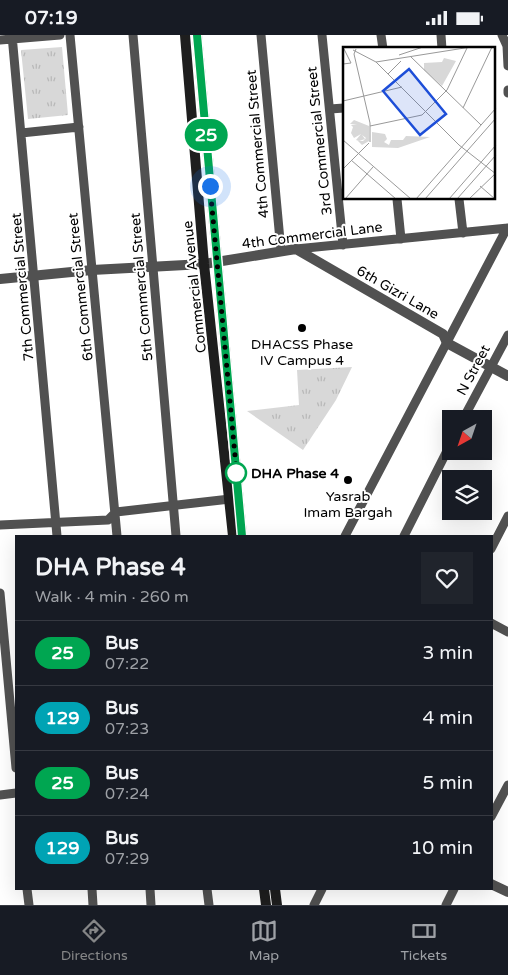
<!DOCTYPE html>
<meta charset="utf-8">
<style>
body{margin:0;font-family:"Varela Round",sans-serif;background:#20242c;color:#f1f3f6;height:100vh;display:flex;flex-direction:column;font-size:19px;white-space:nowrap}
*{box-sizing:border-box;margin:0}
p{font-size:16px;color:#9ea1a6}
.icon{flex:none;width:28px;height:28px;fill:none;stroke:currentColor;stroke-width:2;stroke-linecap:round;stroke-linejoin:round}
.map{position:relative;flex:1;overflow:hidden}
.drawer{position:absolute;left:15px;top:500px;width:478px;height:355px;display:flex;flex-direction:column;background:#171b24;border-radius:0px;box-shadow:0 5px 20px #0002}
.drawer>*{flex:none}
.badge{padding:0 10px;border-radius:16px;font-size:18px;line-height:32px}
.needle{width:32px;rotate:220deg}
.buttons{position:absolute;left:442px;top:375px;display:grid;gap:10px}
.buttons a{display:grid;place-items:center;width:50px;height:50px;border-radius:0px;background:#171b24;box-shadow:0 5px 20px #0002;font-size:25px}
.you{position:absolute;width:25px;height:25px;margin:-12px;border:4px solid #fff;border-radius:50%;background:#1a73e8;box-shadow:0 0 0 8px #1a73e833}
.map>.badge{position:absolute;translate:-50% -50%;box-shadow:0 0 0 2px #fff}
.round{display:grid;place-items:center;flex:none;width:52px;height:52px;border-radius:0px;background:#20242c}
.overview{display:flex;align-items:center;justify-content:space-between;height:85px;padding:0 20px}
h1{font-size:24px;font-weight:700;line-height:38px}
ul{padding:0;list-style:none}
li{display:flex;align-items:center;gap:15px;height:65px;padding:0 20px;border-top:1px solid #363941}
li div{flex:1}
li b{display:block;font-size:19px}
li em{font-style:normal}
li .badge{min-width:55px;font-weight:700;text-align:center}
.status{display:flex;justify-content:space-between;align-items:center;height:35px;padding:0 25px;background:#171b24;direction:ltr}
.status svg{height:14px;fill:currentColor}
.tab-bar{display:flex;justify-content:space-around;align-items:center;height:70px;border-top:1px solid #363941;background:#171b24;font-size:14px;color:#9ea1a6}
.tab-bar a{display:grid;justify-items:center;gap:2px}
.tab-bar .on{color:#858687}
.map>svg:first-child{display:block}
.park{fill:url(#park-tufts)}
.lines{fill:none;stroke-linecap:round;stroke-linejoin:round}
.minor{stroke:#515151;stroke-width:9}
.tertiary{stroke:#515151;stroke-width:10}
.secondary{stroke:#1e1e1e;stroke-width:10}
.line-casing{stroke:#fff;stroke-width:11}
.line{stroke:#00a651;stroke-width:8}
.walk{stroke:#000;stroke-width:5;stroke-dasharray:0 9}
.poi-dot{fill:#000;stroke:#fff;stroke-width:2}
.stop-dot{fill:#fff;stroke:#00a651;stroke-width:2.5}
.labels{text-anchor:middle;stroke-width:4;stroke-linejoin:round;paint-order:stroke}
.street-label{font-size:14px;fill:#000;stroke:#fff}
.poi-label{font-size:14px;fill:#000;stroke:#fff}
.stop-label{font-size:14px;font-weight:bold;fill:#000;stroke:#fff;text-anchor:start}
.inset-road{fill:none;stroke:#999;stroke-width:1}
.view{fill:#1d4ed8;fill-opacity:0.15;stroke:#1d4ed8;stroke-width:2.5}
.inset-edge{fill:none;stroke:#000;stroke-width:2.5}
</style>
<div class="status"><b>07:19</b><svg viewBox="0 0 49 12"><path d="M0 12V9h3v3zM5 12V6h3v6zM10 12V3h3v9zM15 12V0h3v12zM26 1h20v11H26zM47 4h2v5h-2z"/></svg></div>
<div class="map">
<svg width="508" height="870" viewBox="0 0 508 870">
<defs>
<pattern id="park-tufts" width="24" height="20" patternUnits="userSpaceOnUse" patternTransform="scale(1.25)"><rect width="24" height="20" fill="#d8d8d8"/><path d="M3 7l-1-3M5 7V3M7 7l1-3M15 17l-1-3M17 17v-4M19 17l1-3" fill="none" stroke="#b8b8b8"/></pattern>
</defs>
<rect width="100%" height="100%" fill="#fff"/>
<path class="park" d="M62 12 68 80 28 84 21 15Z
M352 332 336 365 303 415 247 376 299 370 297 335Z"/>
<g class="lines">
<path class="minor" d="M12 0 57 501
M70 0 117 501
M133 0 176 501
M261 0 281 216
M322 0 343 210
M381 0 383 14
M441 0 442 14
M502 0 507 11 508 31
M0 5 60 0
M508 55V58
M330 74 344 73
M21 98 79 92
M397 164 401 204
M459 164 463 198
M296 214 508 193
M463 384 508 300
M0 490 108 485 116 477 230 464
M345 501 507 193
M404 501 451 408
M491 514 508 481
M0 558 16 733
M491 588 508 597
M0 760 16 758
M491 782 508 750
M27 854 29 870
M92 854 93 870
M150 854 151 870
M207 854 209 870
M314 870 322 854
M446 870 454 854"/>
<path class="tertiary" d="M0 244 92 235 204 229 296 214 443 299 447 308 508 341
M491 849 508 857"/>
<path class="secondary" d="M185 0 204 229 233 501
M197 0 242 501
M264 854 266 870
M275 854 277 870"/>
</g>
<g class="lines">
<g class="line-casing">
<path id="line" d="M197 0 242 501"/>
</g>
<use href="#line" class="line"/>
<path class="walk" d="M210 151 237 442 236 438"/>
</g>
<g class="poi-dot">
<circle cx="302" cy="293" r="5"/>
<circle cx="348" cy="445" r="5"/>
</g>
<circle class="stop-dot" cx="236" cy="438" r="10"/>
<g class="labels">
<g class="street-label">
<text transform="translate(319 106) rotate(-96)" y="5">3rd Commercial Street</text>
<text transform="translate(257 109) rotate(-95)" y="5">4th Commercial Street</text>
<text transform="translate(312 200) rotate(-7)" y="5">4th Commercial Lane</text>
<text transform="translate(22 252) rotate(-95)" y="5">7th Commercial Street</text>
<text transform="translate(80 252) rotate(-96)" y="5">6th Commercial Street</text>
<text transform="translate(141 252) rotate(-95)" y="5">5th Commercial Street</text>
<text transform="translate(194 252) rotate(-96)" y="5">Commercial Avenue</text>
<text transform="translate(398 257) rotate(30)" y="5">6th Gizri Lane</text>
<text transform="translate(473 335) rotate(-62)" y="5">N Street</text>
</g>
<g class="poi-label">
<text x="302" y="314">DHACSS Phase<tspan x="302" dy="16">IV Campus 4</tspan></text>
<text x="348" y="466">Yasrab<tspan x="348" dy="16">Imam Bargah</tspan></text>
</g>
<g class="stop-label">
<text x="251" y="443">DHA Phase 4</text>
</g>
</g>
<g transform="translate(343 12)">
<rect width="152" height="152" fill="#fff"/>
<path d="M11 73 26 79V94L19 98 15 94H20L23 91 19 88 22 92 16 94 13 93 18 87 11 91 8 86 10 80 8 78 14 77H7Z" fill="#d8d8d8"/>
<path d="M29 85 42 87 44 92 41 95 46 98 48 93H60L63 89 87 90 55 101 29 100Z" fill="#d8d8d8"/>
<path d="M101 11 113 14 99 39 81 23V16L99 15Z" fill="#d8d8d8"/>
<path class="inset-road" d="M13 2 11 7 27 76V95M10 3 33 15 116 98 153 127M56 8 80 0M67 9 138 78M33 15 128 0M0 17 8 16 1 2M45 27 58 14M0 54 59 40M120 61 149 0M27 79 79 68 104 43 124 1M0 93 68 152M8 113 53 152M0 122 26 96M137 139 152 152M2 152 30 120M73 152 153 61M82 152 153 71M106 152 153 98M114 152 153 108M126 152 153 126"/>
<path class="view" d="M66 22 103 67 77 88 40 44Z"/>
<rect width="152" height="152" class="inset-edge"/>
</g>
</svg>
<div class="buttons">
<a><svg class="needle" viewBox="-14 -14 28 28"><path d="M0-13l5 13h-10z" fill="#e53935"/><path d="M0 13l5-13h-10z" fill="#9ea1a6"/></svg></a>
<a><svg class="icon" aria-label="layers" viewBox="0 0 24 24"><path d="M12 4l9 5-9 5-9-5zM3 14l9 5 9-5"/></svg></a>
</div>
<div class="you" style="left:210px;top:151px"></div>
<b class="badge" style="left:206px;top:100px;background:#00a651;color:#fff">25</b>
<section class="drawer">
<div class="overview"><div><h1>DHA Phase 4</h1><p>Walk · 4 min · 260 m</p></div><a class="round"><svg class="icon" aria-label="heart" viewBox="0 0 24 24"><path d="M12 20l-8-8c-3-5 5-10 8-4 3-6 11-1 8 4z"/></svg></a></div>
<ul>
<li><span class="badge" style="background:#00a651;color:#fff">25</span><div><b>Bus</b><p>07:22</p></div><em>3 min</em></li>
<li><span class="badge" style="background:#00a3b4;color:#fff">129</span><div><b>Bus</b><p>07:23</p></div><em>4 min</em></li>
<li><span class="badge" style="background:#00a651;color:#fff">25</span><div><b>Bus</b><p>07:24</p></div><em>5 min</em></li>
<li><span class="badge" style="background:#00a3b4;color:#fff">129</span><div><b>Bus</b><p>07:29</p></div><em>10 min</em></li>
</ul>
</section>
</div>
<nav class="tab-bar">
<a class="on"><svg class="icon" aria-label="directions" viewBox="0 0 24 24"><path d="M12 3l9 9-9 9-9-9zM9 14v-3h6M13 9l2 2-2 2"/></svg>Directions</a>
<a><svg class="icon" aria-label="map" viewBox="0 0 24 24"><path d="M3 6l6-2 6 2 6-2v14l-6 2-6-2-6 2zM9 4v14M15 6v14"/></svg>Map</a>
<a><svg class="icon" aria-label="tickets" viewBox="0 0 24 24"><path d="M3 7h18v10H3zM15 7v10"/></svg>Tickets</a>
</nav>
